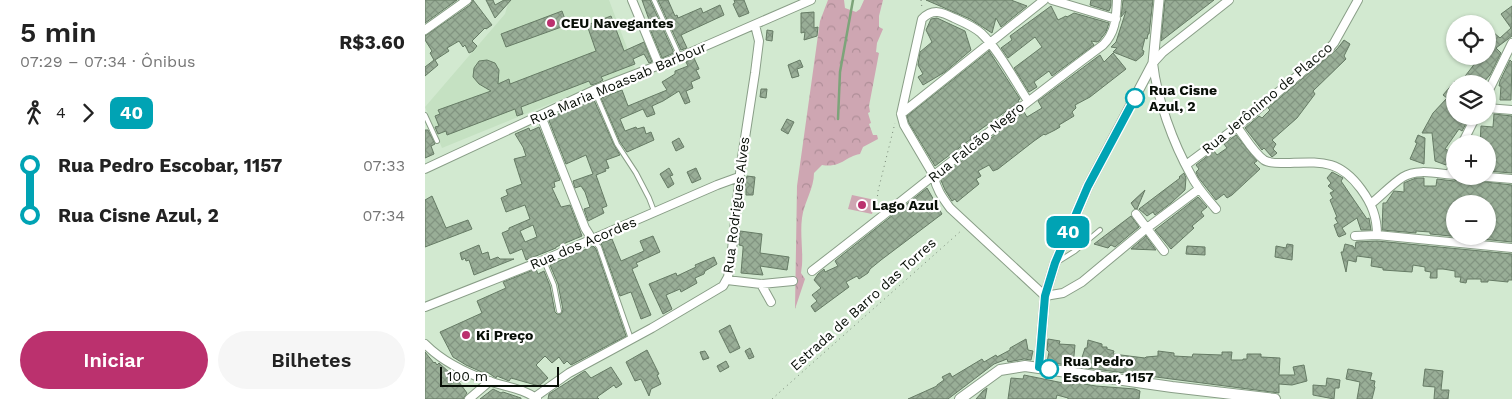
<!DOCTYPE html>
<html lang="pt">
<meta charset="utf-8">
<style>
body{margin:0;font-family:"Work Sans",sans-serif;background:#f6f6f6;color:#222;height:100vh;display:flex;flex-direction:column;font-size:19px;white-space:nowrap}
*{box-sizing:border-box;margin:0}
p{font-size:16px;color:#767676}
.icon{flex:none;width:28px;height:28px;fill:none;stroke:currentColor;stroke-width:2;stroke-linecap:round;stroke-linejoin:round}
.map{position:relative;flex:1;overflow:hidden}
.sheet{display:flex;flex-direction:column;background:#fff;width:425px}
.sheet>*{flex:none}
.badge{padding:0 10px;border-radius:8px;font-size:18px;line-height:32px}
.buttons{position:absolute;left:1021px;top:15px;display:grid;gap:10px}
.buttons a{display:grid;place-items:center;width:50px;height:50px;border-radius:50%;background:#fff;box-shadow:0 1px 4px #0004;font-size:25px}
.scale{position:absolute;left:15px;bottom:12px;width:119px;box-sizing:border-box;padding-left:5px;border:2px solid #080f07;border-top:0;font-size:14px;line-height:18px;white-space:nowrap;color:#080f07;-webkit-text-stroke:4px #fff;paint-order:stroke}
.map>.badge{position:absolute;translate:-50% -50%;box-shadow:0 0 0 2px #fff}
.legs{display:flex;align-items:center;gap:8px;height:55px;padding:0 20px;font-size:16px}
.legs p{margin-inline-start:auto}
.headline{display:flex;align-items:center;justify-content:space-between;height:85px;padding:0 20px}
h1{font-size:28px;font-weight:600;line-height:38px}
.primary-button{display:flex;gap:10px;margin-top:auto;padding:10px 20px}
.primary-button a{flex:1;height:58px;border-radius:30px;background:#bb316e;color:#fff;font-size:20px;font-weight:600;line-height:58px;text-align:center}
.primary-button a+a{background:#f6f6f6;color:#222}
ul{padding:0 20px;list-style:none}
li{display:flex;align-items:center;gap:18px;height:50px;font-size:19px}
li i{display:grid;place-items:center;width:8px;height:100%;margin:0 6px;background:currentColor}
li i::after{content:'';width:12px;height:12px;margin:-6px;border:4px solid;border-radius:50%;background:#fff}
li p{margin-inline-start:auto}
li:first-child i{background:linear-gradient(#0000 50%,currentColor 0)}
li:last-child i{background:linear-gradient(currentColor 50%,#0000 0)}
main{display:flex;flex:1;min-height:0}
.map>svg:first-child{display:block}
.built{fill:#c5e1c2}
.park{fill:url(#park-crowns)}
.pitch{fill:#cea6b2}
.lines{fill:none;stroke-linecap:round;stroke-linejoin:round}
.stream{stroke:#7da47a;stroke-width:2.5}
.building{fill:url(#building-cross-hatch);stroke:#667b65;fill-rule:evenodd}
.service-casing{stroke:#899e87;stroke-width:6}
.minor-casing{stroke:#899e87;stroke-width:10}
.tertiary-casing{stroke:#899e87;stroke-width:11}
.secondary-casing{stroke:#899e87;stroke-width:12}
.path{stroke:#758574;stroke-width:1;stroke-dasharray:1 4;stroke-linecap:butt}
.service{stroke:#fff;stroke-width:4}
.minor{stroke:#fff;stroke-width:8}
.tertiary{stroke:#fff;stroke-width:9}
.secondary{stroke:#fff;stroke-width:10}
.line-1-casing{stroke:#fff;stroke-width:11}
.line-1{stroke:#00a3b4;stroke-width:8}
.poi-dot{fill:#bb316e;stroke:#fff;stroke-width:2}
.stop-1-dot{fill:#fff;stroke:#00a3b4;stroke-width:2.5}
.labels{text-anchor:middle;stroke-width:4.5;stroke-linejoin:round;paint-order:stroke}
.poi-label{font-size:14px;font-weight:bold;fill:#080f07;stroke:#fff;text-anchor:start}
.street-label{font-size:14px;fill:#080f07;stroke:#fff}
.stop-label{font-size:14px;font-weight:bold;fill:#080f07;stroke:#fff;text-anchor:start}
</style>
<main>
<section class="sheet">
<div class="headline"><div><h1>5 min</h1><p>07:29 – 07:34 · Ônibus</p></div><b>R$3.60</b></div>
<div class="legs"><svg class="icon" aria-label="walk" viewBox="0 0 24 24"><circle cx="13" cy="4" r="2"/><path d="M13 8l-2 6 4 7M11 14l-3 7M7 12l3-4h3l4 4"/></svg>4<svg class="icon" aria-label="forward" viewBox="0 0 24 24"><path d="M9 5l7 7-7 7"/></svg><b class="badge" style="background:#00a3b4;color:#fff">40</b></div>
<ul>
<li><i style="color:#00a3b4"></i><b>Rua Pedro Escobar, 1157</b><p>07:33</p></li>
<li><i style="color:#00a3b4"></i><b>Rua Cisne Azul, 2</b><p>07:34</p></li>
</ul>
<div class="primary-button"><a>Iniciar</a><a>Bilhetes</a></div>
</section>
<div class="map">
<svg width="1087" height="399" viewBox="0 0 1087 399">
<defs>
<pattern id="park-crowns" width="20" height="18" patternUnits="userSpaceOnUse" patternTransform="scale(1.25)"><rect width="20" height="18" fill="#cea6b2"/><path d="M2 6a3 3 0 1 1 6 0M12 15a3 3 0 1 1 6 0" fill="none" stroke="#af8e98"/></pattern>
<pattern id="building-cross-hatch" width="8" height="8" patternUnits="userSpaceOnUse" patternTransform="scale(1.25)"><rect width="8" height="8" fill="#99ae97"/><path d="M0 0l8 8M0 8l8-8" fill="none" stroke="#829481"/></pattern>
</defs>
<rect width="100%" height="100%" fill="#d2e9d0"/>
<path class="built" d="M84 0H184L210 69 17 148 0 107 80 14Z"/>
<path class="park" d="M403 0H419L420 8 431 12 435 9 439 0H458L454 16V27L458 29 452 43 451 52 454 53 444 106 445 112 443 113 446 123 444 124 448 135H452L453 139 438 147 435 154C419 157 417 168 397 165L389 173C389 189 379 202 377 218 375 233 378 250 377 265L376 273 380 279 370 309 372 186 395 21Z"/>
<path class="pitch" d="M427 195 450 200 447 214 423 209Z"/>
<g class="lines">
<path class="stream" d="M413 119 415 72 428 0"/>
</g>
<path class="building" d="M0 0H32L0 23Z
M48 0 67 25 61 29 60 28 47 41 52 46 48 51 44 53 40 45 38 47 34 41 22 48 24 51 10 60 13 65 0 76V67L9 60 5 53 7 51 0 40V36L45 5Z
M61 0H68L70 5 79 0H86L70 18Z
M217 0H225L249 53 237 58 225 29 227 28Z
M233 0H243L250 16 252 15 253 18 276 8 278 13 295 5 299 15 256 35 262 48 256 50Z
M309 0H319L324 13 314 17 308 4 310 3Z
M501 0H586L602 6 576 27 571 18 567 33 545 19Z
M666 0H686V6L684 11 665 5Z
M698 0H728L724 34H723L722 39 720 38 717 50 719 51 718 55 711 61 688 52 692 48 686 47 691 42 701 11 696 17Z
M740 0H789L736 41Z
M626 6 633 20 641 16 642 17 649 13 684 23 681 32 674 41 672 42 666 41 669 45 627 76 624 71 609 82 612 87 604 92 589 68 617 47 610 37 583 58 576 48 587 40 585 36Z
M1087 6V36L1071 48 1076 53 1065 75 1057 84H1034L1051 62 1045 56H1062V27L1075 38 1086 28 1076 14Z
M137 11 142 25 81 47 76 34Z
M389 12V28L393 27 392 36 379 40 380 32 376 33V13Z
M186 16 199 51 219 42 227 62 224 63 219 54 208 59 210 64 176 77 178 80 173 83 166 85 164 81 96 107 98 114 92 116 90 109 22 135 21 131 13 134 10 127 14 126 10 116 15 114 13 110 66 91 54 84 48 77 49 68 54 61 62 60 70 63 74 70 73 84 84 79 85 84 171 51 162 25Z
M512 18 540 31 546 50 520 72 498 85 493 77 498 74 493 65 495 52 507 42 501 30 506 19Z
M342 30 348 31 347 41 341 40Z
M919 40 925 44 919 56 921 59 888 91 890 94 872 118 847 140 851 144 848 149 852 153 847 157 839 148 837 150 820 128 834 116 837 118 845 110 843 108 912 49Z
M564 51 595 99 593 100 594 102 545 137 546 139 510 166 484 123 482 116Z
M688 53 701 69 665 97 650 105 651 108 647 112 649 116 634 125 635 127 630 130 620 135 619 134 609 141 573 169 568 171 564 165 553 171 556 176 551 179 554 184 532 202 530 199 527 201 520 190 515 178 599 112 602 117 617 108 613 101 675 55 679 62Z
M269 58 274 69 271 70 275 78 266 82 268 88 261 91 265 102 260 104 254 91 238 101 227 106 230 114 222 117 218 109 195 119 200 131 211 127 212 129 219 127 221 134 226 132 229 140 202 152 195 142 176 98 197 90 203 106 242 90 237 82 250 74V71L263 66 261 62Z
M375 60 378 67 372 69 374 76 367 78 363 65Z
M1085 60 1087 62 1086 100H1075L1076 86H1074L1075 81Z
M1030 81V116H1038L1043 120 1037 131 1034 129 1020 149 1027 152 1021 165 1010 161 1007 133H997L1008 113 1022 98 1018 95Z
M336 89H342L341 98 335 97Z
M169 100 189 145 195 155 181 160 184 168 180 169 181 171 171 175 182 206 177 208 179 213 163 221 159 209 165 207 160 192 156 186 150 188 148 181 168 174 161 155 141 164 123 118Z
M1069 114 1087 116V173L1062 171V144H1055L1056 126 1068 127Z
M362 119 369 122 363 134 356 130Z
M114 127 135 180 129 182 130 187 127 188 136 207 145 205 157 236 131 247V248L101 260 97 249 85 254 77 233 84 230V228L105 219 100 205 81 212 76 198 83 195 81 190 97 184 89 159 101 156 98 147 90 134 104 128 105 131ZM108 225 112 237 100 242 95 231Z
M0 130H3L10 144 6 146 9 154 0 158Z
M811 135 832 161 829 163 835 169 807 195 802 198 799 194 791 200 773 177 771 172 774 169 771 165 789 151 792 155 802 148 799 144Z
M993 135 1000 138 999 164 985 159 992 143 990 142Z
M254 138 259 147 251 151 247 142Z
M244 168 248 175 245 176 249 184 243 188 235 174Z
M271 168 276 179 267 183 262 172Z
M907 172 918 178 916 181 942 219 944 218 946 230H936L932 218 917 228 921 234 914 237 913 236 909 225 913 223 910 218 912 217 905 200 908 198 905 193 909 191 903 186 906 183 902 178Z
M759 173 761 178 760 190 746 203 730 215 728 212 722 216 714 209 755 178 754 177Z
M322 176 330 177 328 195H321V189H319Z
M999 178V186H1011L1012 179 1029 181 1035 179 1087 185V242L1005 234V232L991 231V233L957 230 958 203H961L969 191 979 192V183L981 182 991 178ZM1030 204H1062V236H1030Z
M502 188 517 214 456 260 445 269 443 273 434 279 432 276 421 282 424 287 390 312 386 306 392 301 387 295 396 288 389 280 393 274 399 269 400 272 413 266 410 261 416 256Z
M720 190 712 209H710L706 203Z
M7 196 21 228 43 220 47 229 0 247V200Z
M773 197 782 207 776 212 779 216 767 226 769 228 746 249 730 230Z
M706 216 714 227 690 247 686 245 683 248 669 244Z
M315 231 337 234 335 253 364 257 362 270 335 266 338 275 316 273 318 249V246L314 245Z
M228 236 235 252 211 263 213 266 207 269 226 315 216 319 206 292 195 296 176 243 187 239 196 261 219 251 215 241Z
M721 236 731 250 706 249Z
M952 241 1087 254V280H1083V282L1063 280V282H1056V279H1042L1041 283 1035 282 1036 277H1030V271L1018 269H1012V278H1005L1006 272 1000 271V267L988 265 987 272 958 270V268L946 266 947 258 932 256 931 262 923 260 921 272 916 252H918L920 244 928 246 930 249 931 242Z
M862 244 868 245 867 260 850 257 851 246 861 248Z
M54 245 57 254 63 252 65 260 73 257 75 259H89L49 275 44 260 41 261 40 258 37 260 35 253Z
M168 246 171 249 201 336 146 365 142 361 139 364 134 357 127 363 120 356 111 365 123 378 114 386 86 378 84 381 72 376 71 378 62 372 61 374 41 365 28 357 15 332 57 313 52 301 81 288 78 282 111 269 113 274 119 271 125 286 130 312 132 314H136L138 310 133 284 125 265Z
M762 246 780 247V255L761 254Z
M289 257 292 264 280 271 279 274 270 278 272 283 256 292 255 289 241 295 247 309 238 314 224 284 251 273 252 276 271 267 270 265Z
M305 325 315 348 305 353 294 331Z
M601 339 603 350 608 351 606 360 599 359 583 362 582 359 569 364 523 399H483L512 386V385L519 380 517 377 525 373 527 377 557 359 559 362 571 355 572 357 585 350V348Z
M623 339 635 341 634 344 650 345 648 366 622 362 624 352 622 350Z
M663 340 677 344V347H682V349L689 351 688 354 720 358 721 357 733 356V351L749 353V356L767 357 768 354 797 355V352H807L806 360H818V359H822V354H836V357L855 358 854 375H870L868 367 879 365 882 381 867 385 854 384V393L654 367 660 348H662Z
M325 348 329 357 324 359 320 351Z
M222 350 234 374 232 375 236 384 226 389 224 396 216 379 210 381 201 362Z
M280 351 284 358 278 360 275 352Z
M0 352 9 363 10 362 12 365 14 363 25 373 27 372 41 378 34 382 42 393 38 399H0Z
M301 361 304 367 295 372 292 366Z
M186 367 197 384 191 388 189 385 172 397 174 399H123L124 394 160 371 166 378Z
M923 369 947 373 945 380 950 381 949 386 950 387 947 399H932L935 382 921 379Z
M1000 369 1018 371 1016 390H1024L1023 399H1009L1010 387 998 386Z
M599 375 648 385V382H660L659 384 671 386 710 389 715 391 714 399H643V398L632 395 631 399H583L586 378 598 379Z
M902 378 915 380 914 388H910L909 399 888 395V385L901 386Z
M562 388 560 399H551L558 391Z
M68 389 76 393 78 392 96 398V399H55Z"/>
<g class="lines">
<g class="service-casing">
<path id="service" d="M229 0 255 57
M169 90 192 144 211 173 224 198 229 211
M0 115 12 141
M167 239 174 247 206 339
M119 261 129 285 134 311
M634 261 650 251 675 230"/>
</g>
<g class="minor-casing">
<path id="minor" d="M207 0 234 65
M627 0 691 19
M0 30 42 0
M1062 94 1087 43
M603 101C590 81 573 49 556 33 548 26 538 22 529 18 517 12 508 8 497 19L476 114 479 125 509 176C511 189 517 197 525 208L620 296 638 293 657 282 722 228 774 189
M1062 108 1087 110
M476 114 619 0
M116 116 160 228 167 239
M812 127C820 137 828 152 839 160 845 164 855 163 862 163 896 162 914 159 936 189 947 204 952 217 952 235
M1037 144 1051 116
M761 165 812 127 903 50 909 43 933 0
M0 169 169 90 255 57 386 0
M1025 174 1030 160
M1051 176 1087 179
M947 203C957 195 967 184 978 177 992 168 1014 174 1030 175
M791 209C782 198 772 188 766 175 748 143 732 99 728 63L738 52 804 0
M711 214 739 251
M930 236 952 235 1087 248
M387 271C484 196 579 118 678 45 691 32 691 17 692 0
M302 280 336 284 368 281
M336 284 346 302
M0 307 119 260 292 185 314 177
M0 344C18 362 41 373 64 381 80 387 98 388 112 399
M110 397 144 373 227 328 298 286 303 277 306 259 316 164 330 73 334 41 330 25
M44 399 65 381"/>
</g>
<g class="tertiary-casing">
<path id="tertiary" d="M614 367 620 296 630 263 663 186 728 63 734 0"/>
</g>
<g class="secondary-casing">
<path id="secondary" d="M535 399 575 370 600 366 747 387 850 399"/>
</g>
<path class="path" d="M496 0 497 8
M451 211 453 191 470 123
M347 399 537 230"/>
<use href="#service" class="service"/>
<use href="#minor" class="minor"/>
<use href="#tertiary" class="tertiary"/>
<use href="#secondary" class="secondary"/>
</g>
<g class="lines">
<g class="line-1-casing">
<path id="line-1" d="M624 369 614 367 620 296 630 263 663 186 710 98"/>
</g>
<use href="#line-1" class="line-1"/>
</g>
<g class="poi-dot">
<circle cx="126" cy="23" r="5"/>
<circle cx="437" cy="205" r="5"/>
<circle cx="41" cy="335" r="5"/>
</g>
<g class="stop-1-dot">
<circle cx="710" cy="98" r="9"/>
<circle cx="624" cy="369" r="9"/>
</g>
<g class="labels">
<g class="poi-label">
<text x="136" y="28">CEU Navegantes</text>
<text x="447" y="210">Lago Azul</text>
<text x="51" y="340">Ki Preço</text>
</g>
<g class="street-label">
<text transform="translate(193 83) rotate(-23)" y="5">Rua Maria Moassab Barbour</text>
<text transform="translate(842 98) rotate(-40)" y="5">Rua Jerônimo de Placco</text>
<text transform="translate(551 142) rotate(-39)" y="5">Rua Falcão Negro</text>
<text transform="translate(311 205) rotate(-83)" y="5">Rua Rodrigues Alves</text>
<text transform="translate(158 243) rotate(-23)" y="5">Rua dos Acordes</text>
<text transform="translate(438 304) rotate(-42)" y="5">Estrada de Barro das Torres</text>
</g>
<g class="stop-label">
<text x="724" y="95">Rua Cisne<tspan x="724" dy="16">Azul, 2</tspan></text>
<text x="638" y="366">Rua Pedro<tspan x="638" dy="16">Escobar, 1157</tspan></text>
</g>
</g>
</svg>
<div class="buttons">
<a><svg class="icon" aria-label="locate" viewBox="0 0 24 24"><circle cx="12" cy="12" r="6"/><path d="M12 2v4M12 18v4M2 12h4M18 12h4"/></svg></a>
<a><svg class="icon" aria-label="layers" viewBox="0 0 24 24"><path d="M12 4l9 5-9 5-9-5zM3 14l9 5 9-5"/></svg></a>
<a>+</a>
<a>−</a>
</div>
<div class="scale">100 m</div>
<b class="badge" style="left:643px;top:232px;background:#00a3b4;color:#fff">40</b>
</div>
</main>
